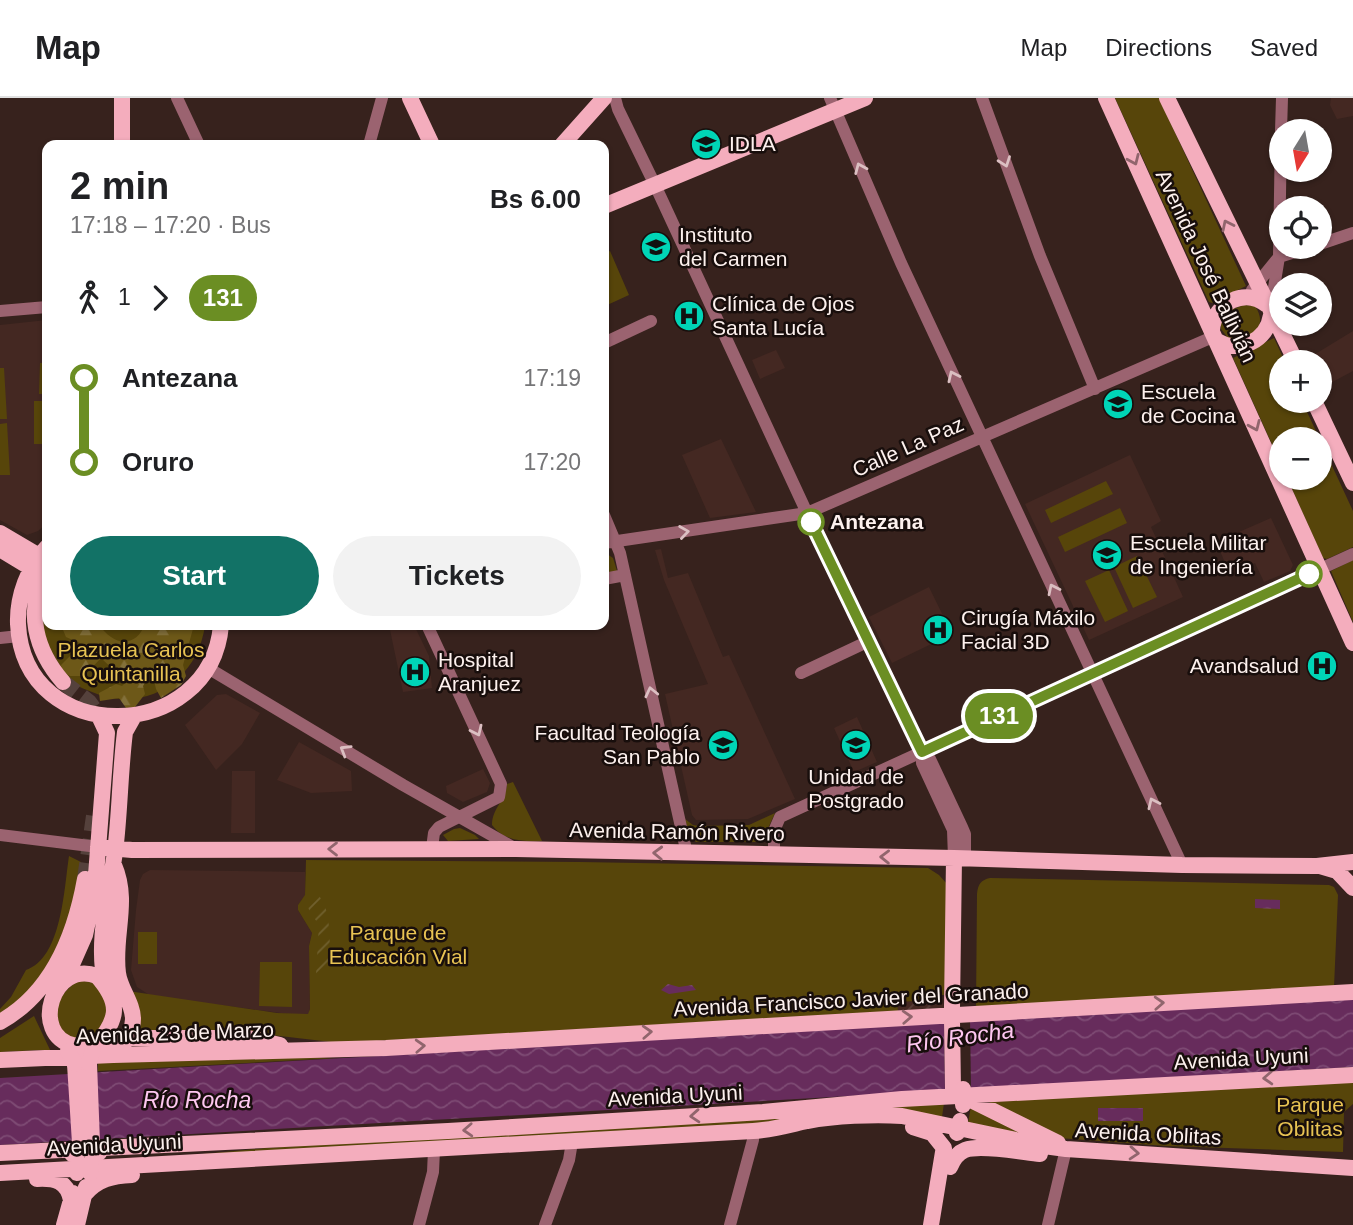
<!DOCTYPE html>
<meta charset="utf-8">
<style>
body{margin:0;font-family:Arial,sans-serif;background:#f2f2f2;color:#202124;height:100vh;display:flex;flex-direction:column;font-size:26px;white-space:nowrap}
*{box-sizing:border-box;margin:0}
p{font-size:23px;color:#757577}
.icon{flex:none;width:38px;height:38px;fill:none;stroke:currentColor;stroke-width:2;stroke-linecap:round;stroke-linejoin:round}
.map{position:relative;flex:1;overflow:hidden}
.panel{position:absolute;left:42px;top:42px;width:567px;height:490px;display:flex;flex-direction:column;background:#fff;border-radius:14px;box-shadow:0 2px 5px #0004}
.panel>*{flex:none}
.badge{padding:0 14px;border-radius:23px;font-size:24px;line-height:46px}
.needle{width:46px;rotate:191deg}
.fabs{position:absolute;left:1269px;top:21px;display:grid;gap:14px}
.fabs a{display:grid;place-items:center;width:63px;height:63px;border-radius:50%;background:#fff;box-shadow:0 2px 5px #0004;font-size:35px}
.map>.badge{position:absolute;translate:-50% -50%;box-shadow:0 0 0 4px #fff}
.legs{display:flex;align-items:center;gap:10px;height:77px;padding:0 28px;font-size:23px}
.legs p{margin-inline-start:auto}
.headline{display:flex;align-items:center;justify-content:space-between;height:119px;padding:0 28px}
h1{font-size:38px;font-weight:600;line-height:52px}
.button{display:flex;gap:14px;margin-top:auto;padding:14px 28px}
.button a{flex:1;height:80px;border-radius:42px;background:#127266;color:#fff;font-size:28px;font-weight:600;line-height:80px;text-align:center}
.button a+a{background:#f2f2f2;color:#202124}
ul{padding:0 28px;list-style:none}
li{display:flex;align-items:center;gap:24px;height:84px;font-size:26px}
li i{display:grid;place-items:center;width:10px;height:100%;margin:0 9px;background:currentColor}
li i::after{content:'';width:18px;height:18px;margin:-9px;border:5px solid;border-radius:50%;background:#fff}
li p{margin-inline-start:auto}
li:first-child i{background:linear-gradient(#0000 50%,currentColor 0)}
li:last-child i{background:linear-gradient(currentColor 50%,#0000 0)}
header{display:flex;align-items:center;gap:42px;box-sizing:border-box;height:98px;padding:0 35px;background:#fff;border-bottom:2px solid #e0e0e0}
header strong{font-size:33px}
nav{display:flex;gap:38px;margin-inline-start:auto;font-size:24px}
.map>svg:first-child{display:block}
.built{fill:#442822}
.industrial{fill:url(#industrial-furrows)}
.green{fill:#57450a}
.forest{fill:url(#forest-firs)}
.garden{fill:url(#garden-furrows)}
.water{fill:url(#water-waves)}
.pier{fill:#37221d}
.lines{fill:none;stroke-linecap:round;stroke-linejoin:round}
.major-tunnel{stroke:#55413c;stroke-width:16;stroke-dasharray:16 8;stroke-linecap:butt}
.minor{stroke:#9b6370;stroke-width:12}
.major{stroke:#f4adbd;stroke-width:16}
.major-bridge{stroke:#f4adbd;stroke-width:16}
.oneway{stroke:#91656d}
.oneway2{stroke:#dbbfc2}
.line-1-casing{stroke:#fff;stroke-width:16}
.line-1{stroke:#6b8e23;stroke-width:10}
.stop-1-dot{fill:#fff;stroke:#6b8e23;stroke-width:3.5}
.labels{text-anchor:middle;stroke-width:5;stroke-linejoin:round;paint-order:stroke}
.poi-label{font-size:21px;fill:#fdf1ee;stroke:#180e0c;text-anchor:start}
.street-label{font-size:21px;fill:#fdf1ee;stroke:#180e0c}
.stop-label{font-size:21px;font-weight:bold;fill:#fdf1ee;stroke:#180e0c;text-anchor:start}
.park-label{font-size:21px;fill:#e8c353;stroke:#180e0c}
.water-label{font-size:23px;font-style:italic;fill:#fec7f0;stroke:#180e0c}
</style>
<header>
<strong>Map</strong>
<nav><a>Map</a><a>Directions</a><a>Saved</a></nav>
</header>
<div class="map">
<svg width="1353" height="1127" viewBox="0 0 1353 1127">
<defs>
<pattern id="industrial-furrows" width="10" height="10" patternUnits="userSpaceOnUse" patternTransform="scale(1.75)"><rect width="10" height="10" fill="#442822"/><path d="M-1 1l2-2M0 10L10 0M9 11l2-2" fill="none" stroke="#573d38"/></pattern>
<pattern id="forest-firs" width="22" height="20" patternUnits="userSpaceOnUse" patternTransform="scale(1.75)"><rect width="22" height="20" fill="#6d5818"/><path d="M5 1l3.5 6h-7zM16 11l3.5 6h-7z" fill="#83703a"/></pattern>
<pattern id="garden-furrows" width="10" height="10" patternUnits="userSpaceOnUse" patternTransform="scale(1.75)"><rect width="10" height="10" fill="#57450a"/><path d="M-1 1l2-2M0 10L10 0M9 11l2-2" fill="none" stroke="#70602e"/></pattern>
<pattern id="water-waves" width="16" height="10" patternUnits="userSpaceOnUse" patternTransform="scale(1.75)"><rect width="16" height="10" fill="#672c5c"/><path d="M0 5q4-4 8 0t8 0" fill="none" stroke="#7e4b74"/></pattern>
</defs>
<rect width="100%" height="100%" fill="#37221d"/>
<path class="built" d="M1331 0H1353V18L1337 21 1330 7Z
M47 222V425L38 433 27 437 0 422V227Z
M1353 233V273L1325 288 1320 276V264H1314L1312 258Z
M776 252 785 270 760 281 752 262Z
M721 341 756 414 710 420 682 357Z
M1130 357 1161 423 1151 429 1183 499 1089 542 1025 406Z
M1271 420 1293 467 1290 473 1264 484 1255 465 1230 476 1216 444Z
M661 451 668 480 688 475 723 559 729 557 795 701 748 721 696 722 692 717 665 596 708 586 664 482 655 452Z
M929 489 952 536 892 565 869 519Z
M389 527H414L429 558 432 590 403 594Z
M226 596 260 615 242 646 216 672 185 627 217 597Z
M857 619 877 664 854 674 834 630Z
M299 644 351 673 352 693 311 695 277 682Z
M483 671 490 685 487 694 463 704 447 695 446 688Z
M232 673H255V735H231Z
M150 772 305 774V798L298 807V812L312 835 309 848 310 911 308 917 288 916 151 898 137 889 131 872 136 812 140 782 143 776Z"/>
<path class="industrial" d="M942 897 944 910 898 913 897 904 936 902Z"/>
<path class="green" d="M1115 0H1159L1246 188 1212 205 1209 204Z
M610 153 629 197 605 208 604 156Z
M1244 207 1255 208C1270 230 1249 244 1228 240L1221 231V223L1231 212Z
M1274 240 1285 264H1281V303H1302L1353 413V449L1327 461 1323 460 1287 380H1320V341H1281V366L1233 260Z
M40 265H47V296H39Z
M0 270H4L7 321H0Z
M34 303H47V346H34Z
M7 325 10 377H0V326Z
M1106 383 1113 396 1051 425 1045 412Z
M1120 410 1127 425 1065 454 1058 439Z
M604 454 613 460 618 476 604 478Z
M1137 458 1157 499 1133 510 1114 469Z
M1353 462V524L1331 473Z
M1109 472 1128 513 1105 524 1085 483Z
M47 487V527H205C198 582 145 617 92 594 84 591 74 587 69 581 63 575 59 565 54 558 40 536 39 512 47 487Z
M513 684 542 743C523 744 504 743 492 727 492 710 506 702 507 686Z
M775 715 765 737 758 744H696L689 737 685 721 693 727 699 728 749 727Z
M460 730 475 737 479 741 448 743 443 737 454 731Z
M69 758 81 764 69 824 43 879 0 920V911L11 899 26 872C62 860 64 790 69 758Z
M306 762 580 764 928 770 939 777 947 786V897H942L936 902 897 904 898 913 340 945 253 935H135L128 893 277 915 308 916 310 911 309 848 312 835 298 812V807L305 797Z
M990 780 1329 787 1334 789 1338 797 1334 889 976 909 977 796C978 786 981 782 990 780Z
M138 834H157V866H138Z
M260 864H292V909L259 908Z
M79 882 94 885 106 900 107 919 97 935 88 940 83 941 68 939C65 935 59 930 58 925 50 907 66 891 79 882Z
M34 918 51 954 40 952 0 954V940Z
M254 958 337 960 98 973V965Z
M1353 983V1006L1344 1014 1343 1054 1166 1048 1059 1040 987 1003Z
M944 1005 942 1019 770 1025 181 1058 267 1050Z
M971 1008 1042 1041 968 1025Z"/>
<path class="forest" d="M61 527H98C103 531 106 536 111 539 124 549 140 542 144 527H194L183 567 186 578 181 587 161 600 156 591 154 582 146 583 143 588 145 596 135 609 126 610 119 600 100 603 99 595 116 586 122 588 129 581 119 577 101 560 84 578H70L62 572 61 567 74 554 86 559 89 553 82 546 66 539Z"/>
<path class="garden" d="M313 793C334 805 328 845 331 866L316 877 319 826C309 814 303 807 313 793Z"/>
<path class="water" d="M1255 801 1280 802V811L1255 810Z
M668 886 679 889 692 887 696 892 669 896 661 892Z
M1353 901V969L0 1047V980Z
M1098 1010H1143V1023H1098Z"/>
<path class="pier" d="M970 919 971 994 945 995 944 920Z"/>
<g class="lines">
<path class="major-tunnel" d="M63 584 89 604 103 624
M85 781 94 718"/>
<path class="minor" d="M177 0 199 47
M615 0 618 11 655 87 807 415 922 654 930 661 962 729 965 736V760
M830 0 901 165 1182 767
M982 0 1040 158 1095 291
M1281 33 1282 0
M369 47 382 0
M1320 146 1353 135
M1252 192 1279 159 1311 149
M0 213 47 209
M1270 214 1279 159 1281 34
M604 245 651 223
M604 417 620 455 687 756
M604 445 807 415 1215 238
M604 481 625 477
M427 527 501 686 499 699 439 729 434 735 432 750
M0 540 19 538
M208 570 403 687 516 751
M801 575 869 543
M922 654V665L953 732 954 760
M0 737 98 749
M774 757V733L780 719 1353 456
M419 1127 433 1074 434 1052
M545 1127 569 1062 572 1044
M730 1127 753 1042V1033
M1048 1127 1066 1051"/>
<path class="major" d="M410 0 432 47
M1106 0 1353 545
M1167 0 1296 264
M122 47V0
M562 47 604 0
M604 108 865 0
M1212 232C1214 205 1245 189 1267 207
M1217 243C1239 256 1267 243 1271 217
M1314 303 1353 385
M0 435 39 458
M47 449C28 469 17 498 18 526 24 651 211 646 221 527
M0 451 31 470
M47 474C24 512 36 553 63 584
M98 749 132 752 516 751 954 760 1182 767 1317 768 1353 764
M114 767C130 804 113 838 118 875 120 891 133 905 133 921 133 932 127 943 119 950
M1320 768 1337 773 1353 790
M66 880 85 837 95 790 107 635 99 618
M106 889C95 846 109 797 115 754 120 714 120 674 125 634L134 618
M952 909 954 760
M952 923 953 991
M0 924C52 895 75 837 85 781
M132 940H249L280 947
M93 952C116 922 124 909 97 878 52 861 30 937 73 947 84 950 107 942 121 941
M0 962 113 957 386 950 1353 894
M89 965 92 1045
M75 966 80 1045
M965 999 1058 1045
M913 1029 932 1035 944 1050
M0 1055 448 1033 763 1014 902 1001 1353 977
M950 1069C953 1062 957 1055 965 1052 981 1046 1021 1054 1040 1056
M0 1075 753 1033C772 1032 789 1027 807 1023 835 1018 873 1016 902 1018L1044 1048 1066 1051 1353 1070
M37 1081C55 1080 67 1083 71 1102
M85 1096C98 1081 112 1078 132 1077
M64 1127 73 1095
M77 1127 86 1089
M931 1127 943 1054"/>
<path class="major-bridge" d="M952 923V909
M121 941 132 940
M68 953 75 966
M89 965 93 952
M963 991V1007
M957 1035 960 1023
M92 1045 99 1055
M72 1056 80 1045
M77 1075 79 1065
M90 1075 91 1064"/>
</g>
<defs><path id="oneway-chevron" d="M-2-3.5L2.5 0L-2 3.5" fill="none" stroke-width="1.6" stroke-linecap="round" stroke-linejoin="round" transform="scale(1.75)"/></defs>
<g class="oneway">
<use href="#oneway-chevron" transform="translate(1134 62) rotate(66)"/>
<use href="#oneway-chevron" transform="translate(1227 127) rotate(-116)"/>
<use href="#oneway-chevron" transform="translate(1255 328) rotate(66)"/>
<use href="#oneway-chevron" transform="translate(333 751) rotate(180)"/>
<use href="#oneway-chevron" transform="translate(658 755) rotate(-178)"/>
<use href="#oneway-chevron" transform="translate(885 759) rotate(-179)"/>
<use href="#oneway-chevron" transform="translate(1159 905) rotate(-3)"/>
<use href="#oneway-chevron" transform="translate(907 919) rotate(-3)"/>
<use href="#oneway-chevron" transform="translate(647 934) rotate(-3)"/>
<use href="#oneway-chevron" transform="translate(420 948) rotate(-3)"/>
<use href="#oneway-chevron" transform="translate(1268 980) rotate(177)"/>
<use href="#oneway-chevron" transform="translate(695 1018) rotate(176)"/>
<use href="#oneway-chevron" transform="translate(468 1032) rotate(177)"/>
<use href="#oneway-chevron" transform="translate(1134 1055) rotate(4)"/>
</g>
<g class="oneway2">
<use href="#oneway-chevron" transform="translate(1005 64) rotate(70)"/>
<use href="#oneway-chevron" transform="translate(860 70) rotate(-113)"/>
<use href="#oneway-chevron" transform="translate(953 278) rotate(-115)"/>
<use href="#oneway-chevron" transform="translate(684 434) rotate(-8)"/>
<use href="#oneway-chevron" transform="translate(1053 491) rotate(-116)"/>
<use href="#oneway-chevron" transform="translate(651 594) rotate(-103)"/>
<use href="#oneway-chevron" transform="translate(477 633) rotate(65)"/>
<use href="#oneway-chevron" transform="translate(345 652) rotate(-149)"/>
<use href="#oneway-chevron" transform="translate(1153 705) rotate(-115)"/>
</g>
<g class="lines">
<g class="line-1-casing">
<path id="line-1" d="M811 424 922 654 1309 476"/>
</g>
<use href="#line-1" class="line-1"/>
</g>
<defs>
<g id="university-disc" transform="scale(1.575)"><circle r="9.5" fill="#00d5b7" stroke="#180e0c"/><path d="M0-5L7-2L0 1L-7-2ZM-4 1L0 2.5L4 1V4Q0 6-4 4Z" fill="#111"/></g>
<g id="hospital-disc" transform="scale(1.575)"><circle r="9.5" fill="#00d5b7" stroke="#180e0c"/><path d="M-5-5h3v3.5h4V-5h3V5h-3V1.5h-4V5h-3Z" fill="#111"/></g>
</defs>
<g fill-rule="evenodd">
<use href="#university-disc" x="706" y="46"/>
<use href="#university-disc" x="656" y="149"/>
<use href="#hospital-disc" x="689" y="218"/>
<use href="#university-disc" x="1118" y="306"/>
<use href="#university-disc" x="1107" y="457"/>
<use href="#hospital-disc" x="938" y="532"/>
<use href="#hospital-disc" x="1322" y="568"/>
<use href="#hospital-disc" x="415" y="574"/>
<use href="#university-disc" x="723" y="647"/>
<use href="#university-disc" x="856" y="647"/>
</g>
<g class="stop-1-dot">
<circle cx="811" cy="424" r="12"/>
<circle cx="1309" cy="476" r="12"/>
</g>
<g class="labels">
<g class="poi-label">
<text x="729" y="53">IDLA</text>
<text x="679" y="144">Instituto<tspan x="679" dy="24">del Carmen</tspan></text>
<text x="712" y="213">Clínica de Ojos<tspan x="712" dy="24">Santa Lucía</tspan></text>
<text x="1141" y="301">Escuela<tspan x="1141" dy="24">de Cocina</tspan></text>
<text x="1130" y="452">Escuela Militar<tspan x="1130" dy="24">de Ingeniería</tspan></text>
<text x="961" y="527">Cirugía Máxilo<tspan x="961" dy="24">Facial 3D</tspan></text>
<text x="438" y="569">Hospital<tspan x="438" dy="24">Aranjuez</tspan></text>
<text x="1299" y="575" text-anchor="end">Avandsalud</text>
<text x="700" y="642" text-anchor="end">Facultad Teología<tspan x="700" dy="24">San Pablo</tspan></text>
<text x="856" y="686" text-anchor="middle">Unidad de<tspan x="856" dy="24">Postgrado</tspan></text>
</g>
<g class="street-label">
<text transform="translate(1206 168) rotate(65)" y="7">Avenida José Ballivián</text>
<text transform="translate(908 349) rotate(-24)" y="7">Calle La Paz</text>
<text transform="translate(677 734) rotate(1)" y="7">Avenida Ramón Rivero</text>
<text transform="translate(851 902) rotate(-3)" y="7">Avenida Francisco Javier del Granado</text>
<text transform="translate(175 935) rotate(-2)" y="7">Avenida 23 de Marzo</text>
<text transform="translate(1241 961) rotate(-3)" y="7">Avenida Uyuni</text>
<text transform="translate(675 998) rotate(-3)" y="7">Avenida Uyuni</text>
<text transform="translate(1148 1036) rotate(3)" y="7">Avenida Oblitas</text>
<text transform="translate(114 1047) rotate(-3)" y="7">Avenida Uyuni</text>
</g>
<g class="stop-label">
<text x="830" y="431">Antezana</text>
</g>
<g class="park-label">
<text x="131" y="559">Plazuela Carlos<tspan x="131" dy="24">Quintanilla</tspan></text>
<text x="398" y="842">Parque de<tspan x="398" dy="24">Educación Vial</tspan></text>
<text x="1310" y="1014">Parque<tspan x="1310" dy="24">Oblitas</tspan></text>
</g>
<g class="water-label">
<text transform="translate(960 939) rotate(-8)" y="8">Río Rocha</text>
<text x="197" y="1010">Río Rocha</text>
</g>
</g>
</svg>
<div class="fabs">
<a><svg class="needle" viewBox="-14 -14 28 28"><path d="M0-13l5 13h-10z" fill="#e53935"/><path d="M0 13l5-13h-10z" fill="#757577"/></svg></a>
<a><svg class="icon" aria-label="locate" viewBox="0 0 24 24"><circle cx="12" cy="12" r="6"/><path d="M12 2v4M12 18v4M2 12h4M18 12h4"/></svg></a>
<a><svg class="icon" aria-label="layers" viewBox="0 0 24 24"><path d="M12 4l9 5-9 5-9-5zM3 14l9 5 9-5"/></svg></a>
<a>+</a>
<a>−</a>
</div>
<b class="badge" style="left:999px;top:618px;background:#6b8e23;color:#fff">131</b>
<section class="panel">
<div class="headline"><div><h1>2 min</h1><p>17:18 – 17:20 · Bus</p></div><b>Bs 6.00</b></div>
<div class="legs"><svg class="icon" aria-label="walk" viewBox="0 0 24 24"><circle cx="13" cy="4" r="2"/><path d="M13 8l-2 6 4 7M11 14l-3 7M7 12l3-4h3l4 4"/></svg>1<svg class="icon" aria-label="forward" viewBox="0 0 24 24"><path d="M9 5l7 7-7 7"/></svg><b class="badge" style="background:#6b8e23;color:#fff">131</b></div>
<ul>
<li><i style="color:#6b8e23"></i><b>Antezana</b><p>17:19</p></li>
<li><i style="color:#6b8e23"></i><b>Oruro</b><p>17:20</p></li>
</ul>
<div class="button"><a>Start</a><a>Tickets</a></div>
</section>
</div>
